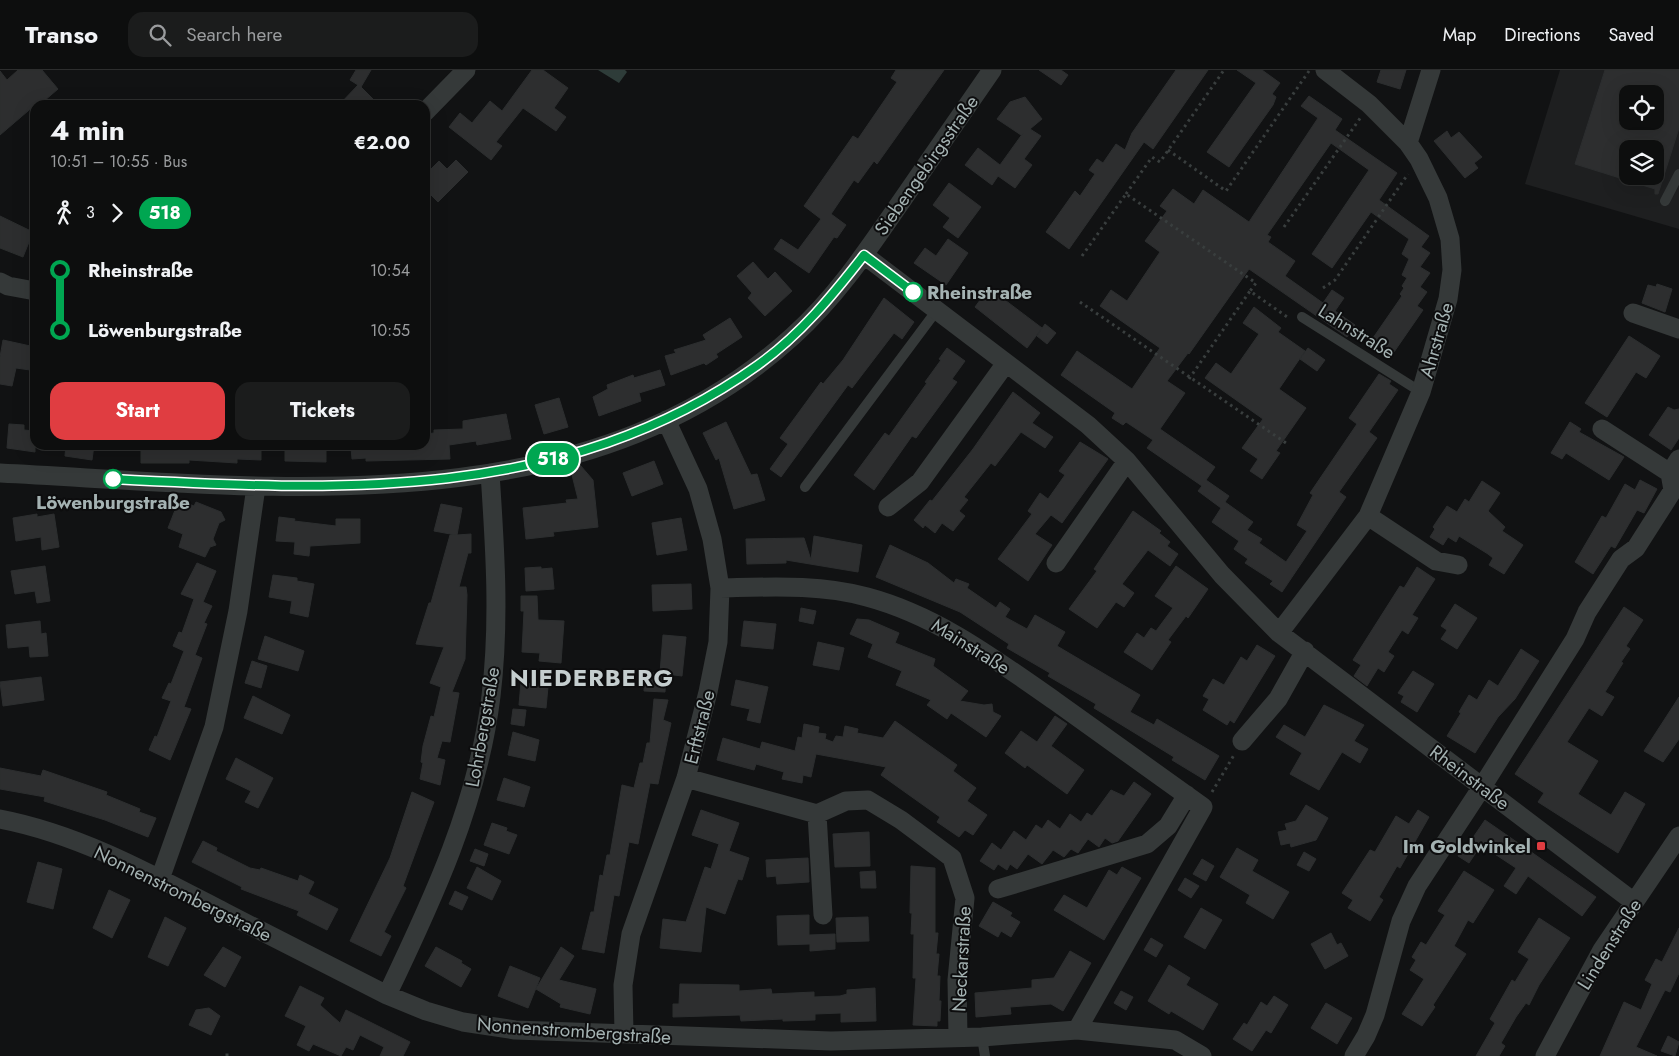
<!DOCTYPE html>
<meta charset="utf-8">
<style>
body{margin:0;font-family:Jost,sans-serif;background:#1b1c1c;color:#f1f3f6;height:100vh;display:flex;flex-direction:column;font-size:19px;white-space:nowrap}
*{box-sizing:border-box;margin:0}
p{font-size:16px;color:#9a9c9e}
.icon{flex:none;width:28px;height:28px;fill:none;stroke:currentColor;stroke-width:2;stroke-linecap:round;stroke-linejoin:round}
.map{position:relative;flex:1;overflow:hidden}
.panel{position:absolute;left:30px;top:30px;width:400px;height:350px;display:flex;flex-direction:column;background:#0d0e0e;border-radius:15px;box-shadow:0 5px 20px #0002,0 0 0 1px #2d2e2e}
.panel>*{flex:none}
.badge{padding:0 10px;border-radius:16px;font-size:18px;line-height:32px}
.buttons{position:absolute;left:1619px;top:15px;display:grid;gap:10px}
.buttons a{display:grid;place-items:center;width:45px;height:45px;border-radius:10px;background:#0d0e0e;box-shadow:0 5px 20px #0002,0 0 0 1px #2d2e2e;font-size:25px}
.map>.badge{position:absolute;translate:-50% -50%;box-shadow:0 0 0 2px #fff}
.legs{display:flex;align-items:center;gap:8px;height:55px;padding:0 20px;font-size:16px}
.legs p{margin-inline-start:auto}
.headline{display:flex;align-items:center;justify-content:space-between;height:85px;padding:0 20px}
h1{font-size:28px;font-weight:700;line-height:38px}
.cta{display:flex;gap:10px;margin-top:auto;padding:10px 20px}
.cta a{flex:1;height:58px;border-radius:15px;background:#e03d41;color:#fff;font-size:20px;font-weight:700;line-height:58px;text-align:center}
.cta a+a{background:#1b1c1c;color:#f1f3f6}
ul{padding:0 20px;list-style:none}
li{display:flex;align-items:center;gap:18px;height:60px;font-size:19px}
li i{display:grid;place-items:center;width:8px;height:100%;margin:0 6px;background:currentColor}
li i::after{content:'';width:12px;height:12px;margin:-6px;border:4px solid;border-radius:50%;background:#0d0e0e}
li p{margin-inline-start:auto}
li:first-child i{background:linear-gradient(#0000 50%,currentColor 0)}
li:last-child i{background:linear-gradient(currentColor 50%,#0000 0)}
header{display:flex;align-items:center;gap:30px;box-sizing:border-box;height:70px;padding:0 25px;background:#0d0e0e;border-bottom:1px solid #2d2e2e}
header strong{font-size:24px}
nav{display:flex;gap:28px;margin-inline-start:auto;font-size:18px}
.search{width:350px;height:45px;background:#1b1c1c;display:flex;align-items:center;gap:12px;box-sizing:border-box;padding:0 18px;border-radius:15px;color:#9a9c9e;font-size:19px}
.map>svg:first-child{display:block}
.built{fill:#1e1f20;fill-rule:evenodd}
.water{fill:#2e3c39}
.building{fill:#2d2e2f;stroke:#2c2e2f;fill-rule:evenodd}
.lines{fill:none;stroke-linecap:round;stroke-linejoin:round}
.path{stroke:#393e3e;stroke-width:3;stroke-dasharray:2.5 4;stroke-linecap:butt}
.service{stroke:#353939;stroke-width:10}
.minor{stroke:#353939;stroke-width:19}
.line-1-casing{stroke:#fff;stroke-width:11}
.line-1{stroke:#00a651;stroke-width:8}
.stop-1-dot{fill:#fff;stroke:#00a651;stroke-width:2.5}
.poi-dot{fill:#e03d41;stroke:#0d0d0e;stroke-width:2}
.labels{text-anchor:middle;stroke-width:4;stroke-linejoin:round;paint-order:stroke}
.street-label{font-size:19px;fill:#a4b2b2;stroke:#0d0d0e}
.stop-label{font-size:19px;font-weight:bold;fill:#a4b2b2;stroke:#0d0d0e;text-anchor:start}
.poi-label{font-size:19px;font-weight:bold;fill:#a4b2b2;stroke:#0d0d0e;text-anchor:end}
.district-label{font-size:24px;font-weight:bold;letter-spacing:1px;fill:#c5cecf;stroke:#0d0d0e}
</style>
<header>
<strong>Transo</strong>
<div class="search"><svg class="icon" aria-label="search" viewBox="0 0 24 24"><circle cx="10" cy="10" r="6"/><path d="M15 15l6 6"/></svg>Search here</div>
<nav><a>Map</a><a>Directions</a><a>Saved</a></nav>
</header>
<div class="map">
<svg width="1679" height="986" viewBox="0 0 1679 986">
<rect width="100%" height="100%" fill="#111213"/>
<path class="built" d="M1560 0H1679V159L1525 114ZM1628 24H1655V51H1628ZM1628 79H1655V106H1628Z"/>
<path class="water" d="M598 0H625L627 2 619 13Z"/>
<path class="building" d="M18 0H42L58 19 44 31 35 35 0 65V1L7 10Z
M356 0H371L361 17 359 15 379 35H339L358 15 350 10Z
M532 0H543L568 18 554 38 566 47 556 61 523 38 496 72 502 76 491 90 449 57 460 43 472 53 490 31 502 41Z
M896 0H944L877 94 874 91 858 113 854 110 831 144 846 155 837 168 834 167 809 203 774 179 781 169 798 180 821 149 804 136 853 66 858 69 897 12 891 8Z
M1039 0H1061L1068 5 1061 15Z
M1176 0H1208L1153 79 1144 72 1069 179 1046 162 1075 121 1080 126 1095 104 1089 100 1097 89 1103 93 1116 74 1125 80 1132 63Z
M1237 0H1262L1280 13 1272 24 1276 27 1273 35 1229 97 1207 82 1256 13Z
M1381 0H1406L1400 19 1377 12Z
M1605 0H1679V58L1658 124H1655V119L1575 94ZM1628 24H1655V51H1628ZM1628 79H1655V106H1628Z
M1309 26 1342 49 1335 60 1397 103 1379 130 1429 166 1421 177 1430 183 1420 197 1430 203 1420 217 1427 222 1417 236 1423 240 1394 282 1373 268 1402 226 1400 224 1404 218 1402 216 1407 208 1402 205 1409 189 1402 184 1409 169 1371 142 1332 198 1312 184 1369 100 1331 73 1267 165 1271 167 1268 172 1295 191 1285 206 1323 233 1332 220 1344 228 1335 241 1355 255 1347 267 1249 199 1189 284 1188 283 1167 311 1185 323 1160 359 1215 397 1206 410 1229 426 1225 432 1253 452 1247 460 1262 469 1259 473 1286 492 1307 461 1297 455 1313 425 1310 423 1357 354 1349 348 1379 304 1391 311 1389 314 1398 320 1369 362 1377 368 1339 422 1346 427 1282 522 1270 514 1273 511 1245 493 1248 489 1234 479 1239 471 1212 452 1221 438 1198 421 1202 416 1147 378 1153 370 1126 352 1123 355 1112 348 1115 343 1061 305 1077 281 1132 319 1160 278 1100 236 1111 220 1127 231 1160 182 1145 171 1167 141 1160 136 1173 119 1194 134 1203 120 1249 152 1318 48 1301 36Z
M1025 27 1042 49 1030 59 1041 66 1024 89 1032 95 1015 118 998 106 992 115 965 95 978 78 1000 95 1023 63 1021 65 997 49 1010 32Z
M1447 61 1451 68 1459 62 1482 87 1474 93 1478 98 1465 108 1434 71Z
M456 90 468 102 438 132 425 119V105L439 91 447 99Z
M949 113 981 137 958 168 943 157 950 148 933 135Z
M0 146 33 162 23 187 0 178Z
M948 169 968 183 946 215 914 193 925 178 936 186Z
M753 192 768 209 775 202 792 221 765 246 748 228 752 223 737 206Z
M1657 214 1672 219 1665 242 1642 233 1648 215 1656 217Z
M989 218 1042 258 1027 278 975 237Z
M884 228 914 252 902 269 894 263 852 318 848 315 781 407 770 399 788 374 780 368 821 312 823 314 843 290Z
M1254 237 1281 258 1278 262 1305 281 1279 319 1306 338 1276 381 1280 383 1262 409 1250 401 1258 389 1242 378 1263 349 1205 308 1216 293 1231 304 1259 264 1243 253Z
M730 248 742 267 716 284 718 287 706 295 704 293 671 305 665 286 676 283 674 280 706 270 703 265Z
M1045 254 1056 263 1047 274 1037 266Z
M1629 266 1660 286 1646 308 1636 302 1607 347 1585 333Z
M3 270 35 277 30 300 16 298 12 316 0 314V287Z
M947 278 965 291 952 309 957 312 916 368 912 366 874 420 854 405 885 363 889 366 927 313 925 312 941 290 939 289Z
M1308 278 1325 290 1317 301 1300 289Z
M660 300 665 315 639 323 641 331 599 346 593 327 608 319 607 315 633 305 634 308Z
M1013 322 1040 343 1032 353 1053 367 1045 378 1021 362 995 396 991 393 964 427 968 430 959 441 965 446 953 461 942 453 935 463 925 455 923 458 914 450 930 430 932 431 973 379Z
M559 328 568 357 544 364 535 335Z
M1668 337 1674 340 1679 339V368L1671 380 1649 365Z
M506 344 511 369 477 375 476 371 449 375 450 389 366 391V388L352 389 351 377 355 375H425V364L434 363V360L463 359V351Z
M726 352 751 405 757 404 765 430 734 439 719 388 716 390 703 363Z
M1570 352 1581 359 1579 362 1624 387 1609 410 1566 383 1562 389 1551 383Z
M9 354 24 355V360L35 361V382L7 378Z
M1080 372 1108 389 1062 453 1051 445 1035 464 1052 475 1028 511 998 489 1032 444 1028 441 1040 423 1048 429 1065 405 1059 401Z
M66 375H94L92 390 65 386Z
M156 375H261V390L237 389V393L189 390V393H141V378H156Z
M285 375H326V392L285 391Z
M654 391 663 414 632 426 623 403Z
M580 395 593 410 598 457 553 462 554 466 526 469 523 438 567 433 566 430 578 429 570 397Z
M1640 410 1657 419 1644 443 1637 440 1615 478 1611 476 1593 504 1575 492 1602 446 1606 448 1625 414 1635 420Z
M1482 411 1500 423 1488 441 1505 457 1502 461 1523 475 1504 504 1489 495 1493 488 1488 484 1459 466 1456 472 1448 467 1443 475 1430 467 1435 459 1433 457 1447 436 1457 442 1465 429 1469 432Z
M179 430 194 436 196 432 221 442 225 450 219 453 213 469 216 475 210 477 205 487 179 477 183 464 168 458Z
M441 434 462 438 457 465 471 464V483H468L459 517H466L467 525 465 589 452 622 459 623 450 672 442 671 437 688 445 690 440 715 420 709 423 693 421 692 423 676 431 646 434 647 441 617 430 613 444 577 416 574 429 533H431L450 465H456L434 461Z
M1133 441 1161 461 1159 463 1170 472 1167 476 1178 484 1170 496 1148 480 1122 514 1134 523 1124 537 1116 532 1097 558 1069 539 1097 501 1094 499Z
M37 444V447L54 444 59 477 42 480 41 467 16 471 13 448Z
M279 447 295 449 294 451 336 456V449H360V473L310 476 309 486 294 484 295 472 276 471Z
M681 448 687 480 657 485 652 453Z
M814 466 862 475 858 502 786 490V493L747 494 746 469 804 468 811 490Z
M890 475 928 493 954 513 956 509 969 514 967 518 996 538 1000 532 1010 539 1005 547 1027 559 1035 545 1065 562 1057 576 1140 625 1130 642 1154 655 1157 649 1219 686 1205 710 1172 690 1174 687 1094 638 1096 634 1048 606 1050 603 1007 578 1009 574 960 542 876 507Z
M197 493 216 501 203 532 212 536 204 553 207 554 195 585 202 588 184 637 191 639 170 690 149 680 155 666 157 667 171 631 162 628 169 613 171 614 184 581 173 576 179 562 182 563 194 529 181 524Z
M45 496 50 531 37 533 35 521 15 524 11 501Z
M1176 496 1208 519 1188 548 1186 546 1168 570 1171 572 1152 600 1124 582 1137 563 1144 568 1151 558 1156 561 1173 538 1155 526Z
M541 497V499L552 498 554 519 526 521 525 498Z
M1417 497 1435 509 1412 545 1418 548 1408 564 1402 560 1388 582 1394 586 1384 602 1378 598 1367 616 1354 606 1361 595 1353 590 1400 516 1404 518Z
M273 505 297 508V511L314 514 308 547 290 543 292 531 269 527Z
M691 514 692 539 653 541 652 515Z
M521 526H537L538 550 564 551 561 593 539 591 540 583 522 582 524 541H521Z
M1455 534 1477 548 1457 579 1441 569 1447 560 1441 556Z
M1624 537 1643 550 1626 576 1630 579 1621 592 1623 593 1605 622 1614 627 1602 646 1589 638 1567 672 1598 691 1578 724 1611 745 1625 722 1645 734 1618 783 1538 732 1544 723 1515 704Z
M801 538 816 541 813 554 799 551Z
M857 549 869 550 899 563 895 573 935 589 933 596 968 621 960 631 984 635 992 634 993 642 1001 646 986 667 951 643 947 649 927 635 931 630 896 615 902 601 868 587 873 574 850 564Z
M40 551 41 564 46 563 48 586 30 587 29 576 8 578 6 555Z
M744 551 776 554 773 579 741 576Z
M663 565 686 567 682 606 666 604 665 622 644 621 645 603H660Z
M265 566 304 581 298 601 258 589Z
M818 572 844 578 839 600 813 595Z
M1257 575 1275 586 1234 653 1230 650 1227 655 1203 640 1209 629 1203 626 1213 609 1224 615 1241 587 1247 591Z
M1521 579 1539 591 1515 629 1498 647 1475 683 1447 666 1461 643 1459 642 1469 625 1477 630 1489 610 1498 616Z
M252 591 267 596 261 618 245 613Z
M1413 601 1434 614 1417 642 1401 632 1404 626 1398 623Z
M41 607 44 630 3 636 0 612Z
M736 610 768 617 760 653 747 650 750 639 731 635Z
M521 612 548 617 546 638 519 635Z
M253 626 290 645 282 664 244 648Z
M1679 627V669L1663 692 1644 681Z
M654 629 668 630 663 650 671 653 658 714 650 713 638 774 629 772 619 826 614 825 604 883 582 879 591 842H594L600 805 603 806 607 785H610L622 715 634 718 640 693H643L647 673H650Z
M1324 635 1364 655 1354 671 1368 679 1360 693 1342 682 1319 720 1290 704 1302 683 1276 667 1284 655 1305 667Z
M513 639 526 640 524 656 511 654Z
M1055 646 1067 654 1051 676 1084 700 1067 724 1027 695 1025 698 1005 683 1021 661 1037 672Z
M895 651 957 695 953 701 976 718 967 731 987 745 973 765 965 760 959 767 937 752 940 747 881 705 886 697 816 684 811 707 803 705 802 713 782 709 784 702 756 694 754 700 717 690 723 668 760 679 762 672 795 681 798 667 802 668 804 654 819 657 818 663 826 664 825 669 833 672 836 666 843 667 845 656 858 659 857 663 883 668Z
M513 662 539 670 535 691 508 685Z
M236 688 273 708 258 738 245 732 251 721 226 709Z
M0 698 41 706 43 700 107 722 106 725 140 739 139 742 156 748 148 767 105 750 44 731 45 727 0 719Z
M504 708 530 717 524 737 497 730Z
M1134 712 1151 724 1118 771 1112 773 1105 768 1099 777 1088 769 1078 783 1071 779 1064 787 1053 780 1042 794 1028 784 1017 799 1010 794 1007 800 998 794 994 800 980 791 992 773 1001 780 1014 761 1026 770 1036 755 1042 759 1048 750 1060 759 1070 744 1081 752 1087 743 1092 746 1111 720 1124 726Z
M412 722 434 732 403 816 406 818 384 862 391 866 381 886 350 871 390 788Z
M1306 735 1328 748 1316 770 1291 777 1290 773 1281 775 1278 762 1287 760 1285 754 1296 751Z
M701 740 739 753 729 781 749 788 742 810 738 809 725 844 706 837 701 882 660 878 663 849 686 852 705 797 711 799 719 774 692 765Z
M1418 740 1429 747 1400 798 1397 796 1379 827 1383 830 1370 851 1348 838 1353 830 1342 823 1370 780 1375 782 1396 746 1409 754Z
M1485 750 1596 827 1582 846 1528 806 1516 824 1504 816 1516 798 1472 769Z
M492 753 507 758 506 761 517 765 509 784 484 775Z
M869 762 870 796 835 797 833 764Z
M203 771 217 778 216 781 250 798 260 800 261 798 298 811 300 805 314 812 308 824 338 839 327 860 297 845 299 841 241 819 242 817 192 792Z
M1466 773 1477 781 1469 793 1458 786Z
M1237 778 1258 790 1252 801 1289 822 1273 849 1246 833 1250 825 1220 807Z
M475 779 488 784 484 796 470 791Z
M1304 782 1316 789 1309 801 1297 795Z
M808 788 809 812 777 814 776 806 767 807 766 790Z
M1202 789 1214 796 1206 811 1193 804Z
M38 792 62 799 53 839 27 832Z
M911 796 935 798V863H938L936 884H939L937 906H940L939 931H941L940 951H937V956L913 955 916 908H913L914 864H911L912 843H910Z
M477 797 501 811 492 830 467 818Z
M1122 797 1141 808 1104 870 1054 840 1064 825 1087 838 1109 800 1117 805Z
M875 801 876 818H861L860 802Z
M1464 801 1494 820 1473 853 1468 850 1454 876 1466 884 1433 935 1435 937 1422 956 1402 944 1424 909 1410 900 1416 890 1412 887 1421 872 1426 875 1445 845 1438 841Z
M1185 808 1199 816 1191 828 1178 820Z
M109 820 130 830 112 868 93 858Z
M455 821 468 827 462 840 449 834Z
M993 832 1012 843 1010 846 1020 852 1011 867 1001 861 998 867 979 856Z
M1201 838 1222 850 1205 879 1184 867Z
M809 845V865L835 864V879L810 881V874L778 875 777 846Z
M165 847 186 858 168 896 148 887Z
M868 847 869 871 837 872 836 848Z
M1539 848 1570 868 1539 915 1529 935 1526 933 1516 947 1501 973 1505 976 1499 986H1476L1495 953 1490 949 1512 910 1515 912 1529 889 1518 882Z
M1679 858V903L1670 922 1665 920 1636 977 1657 986H1600L1624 932 1641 940 1652 914 1645 910 1656 889 1662 892Z
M1331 863 1337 875 1341 873 1348 886 1325 899 1311 874Z
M1151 868 1163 875 1156 887 1144 880Z
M223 877 241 887 225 917 204 905Z
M436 877 462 891 461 893 471 899 461 917 425 896Z
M561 877 574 886 559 910 596 919 590 944 560 937 561 934 536 919Z
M1070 881 1091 893 1063 941 1051 934 1010 937 1011 944 976 947 975 923 1032 918V910L1054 908Z
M1169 895 1190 908 1186 915 1218 934 1203 960 1171 941 1169 944 1148 931Z
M510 896 540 908 528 938 498 926Z
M680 914 739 915V921L771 919 772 924 814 922V927L840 926 847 924V920L875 918 876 951 841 952V943L815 944V950L783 951V949L741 951 740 945 673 947V934H679Z
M300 916 324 928 320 935 340 953 346 940 410 972 403 986H380L384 977 360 965 353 980 346 977 341 986 313 974 309 981 297 975 306 956 285 946Z
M1121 921 1133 927 1126 940 1114 933Z
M1274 926 1288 935 1271 963 1266 960 1252 981 1233 969 1244 953 1247 955 1261 932 1267 936Z
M1326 933 1352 948 1337 974 1311 958Z
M209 938 220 946 211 965 189 955 196 940Z
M1668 966 1679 972 1675 986 1661 981Z"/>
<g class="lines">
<path class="path" d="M1168 80 1226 121 1309 1
M1126 124 1152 87 1160 92 1224 0
M1284 157 1361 47
M1082 186 1126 124 1256 213 1250 221 1290 249
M1323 218 1335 210 1408 104
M1080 232 1286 373
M1189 309 1250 221
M1212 722 1234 685
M227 986V983"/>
<path class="service" d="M1665 131 1679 104
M1302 247 1421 322
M805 417 937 240
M982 967 985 986"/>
<path class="minor" d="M425 42 466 0
M1408 73 1431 0
M864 185 1088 355 1127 391 1222 505 1279 563 1634 832
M0 212 8 216 35 221
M1633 243 1679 259
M1602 359 1670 403
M0 403C264 416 580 460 793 266 834 229 865 184 896 139 928 93 960 46 992 0
M888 437 920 412 1006 293
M1368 446 1436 491 1458 495
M1056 493 1127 391
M720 518C770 517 819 514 867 527 938 546 996 590 1055 631 1104 666 1154 702 1203 737L1077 960
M1279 563 1368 446 1421 322 1448 229 1452 200 1450 169 1438 128 1419 89 1408 73 1369 34 1325 0
M1242 671 1278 629 1305 581
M686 708 817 744 846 731 868 730 901 750 952 788 965 828 957 910 958 967
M817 744 823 845
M0 749C79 764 153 805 224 842 278 870 333 897 387 925L426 941 463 952 515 960 831 971 982 967 1077 960 1175 970 1202 986
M160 809 214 657 238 541 256 417
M998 819 1147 774 1168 756 1187 725
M387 925C433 829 478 733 491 626 500 552 495 478 490 403
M624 964 623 915 631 864 686 708 708 622 718 572 720 518 712 469 698 419 666 350
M1354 986 1366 966 1375 945 1401 851 1417 816 1482 717 1575 569 1587 542 1621 489 1636 478 1673 420 1670 403 1679 389
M1545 986 1602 880 1679 766"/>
</g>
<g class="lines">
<g class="line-1-casing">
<path id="line-1" d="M113 409C338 421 565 433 758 295 800 265 832 226 864 185L913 222"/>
</g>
<use href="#line-1" class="line-1"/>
</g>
<g class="stop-1-dot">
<circle cx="913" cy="222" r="9"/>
<circle cx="113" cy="409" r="9"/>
</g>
<rect class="poi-dot" x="1536" y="771" width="10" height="10" rx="2.5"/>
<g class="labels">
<g class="street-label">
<text transform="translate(926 95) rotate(-55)" y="7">Siebengebirgsstraße</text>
<text transform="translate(1357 261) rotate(32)" y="7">Lahnstraße</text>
<text transform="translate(1436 270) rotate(-74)" y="7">Ahrstraße</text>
<text transform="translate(971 576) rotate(32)" y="7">Mainstraße</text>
<text transform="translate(482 657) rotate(-80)" y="7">Lohrbergstraße</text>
<text transform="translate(699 657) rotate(-76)" y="7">Erftstraße</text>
<text transform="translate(1470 707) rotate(37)" y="7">Rheinstraße</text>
<text transform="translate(183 823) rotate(26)" y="7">Nonnenstrombergstraße</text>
<text transform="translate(1609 874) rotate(-58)" y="7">Lindenstraße</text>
<text transform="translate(961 889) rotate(-87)" y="7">Neckarstraße</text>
<text transform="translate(574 960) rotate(4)" y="7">Nonnenstrombergstraße</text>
</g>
<g class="stop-label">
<text x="927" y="229">Rheinstraße</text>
<text x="113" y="439" text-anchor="middle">Löwenburgstraße</text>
</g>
<g class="poi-label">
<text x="1531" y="783">Im Goldwinkel</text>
</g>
<g class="district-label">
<text x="592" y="616">NIEDERBERG</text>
</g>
</g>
</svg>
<div class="buttons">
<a><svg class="icon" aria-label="locate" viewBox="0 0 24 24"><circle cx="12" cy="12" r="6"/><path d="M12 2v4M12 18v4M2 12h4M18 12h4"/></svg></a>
<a><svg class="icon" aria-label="layers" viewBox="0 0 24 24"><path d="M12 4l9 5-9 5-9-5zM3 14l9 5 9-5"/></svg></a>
</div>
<b class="badge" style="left:553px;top:389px;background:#00a651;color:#fff">518</b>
<section class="panel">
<div class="headline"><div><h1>4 min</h1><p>10:51 – 10:55 · Bus</p></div><b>€2.00</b></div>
<div class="legs"><svg class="icon" aria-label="walk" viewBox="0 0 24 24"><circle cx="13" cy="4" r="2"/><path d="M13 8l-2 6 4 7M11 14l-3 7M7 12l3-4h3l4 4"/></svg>3<svg class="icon" aria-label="forward" viewBox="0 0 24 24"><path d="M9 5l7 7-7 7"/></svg><b class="badge" style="background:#00a651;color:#fff">518</b></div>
<ul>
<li><i style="color:#00a651"></i><b>Rheinstraße</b><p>10:54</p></li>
<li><i style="color:#00a651"></i><b>Löwenburgstraße</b><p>10:55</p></li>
</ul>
<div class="cta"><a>Start</a><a>Tickets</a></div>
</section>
</div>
